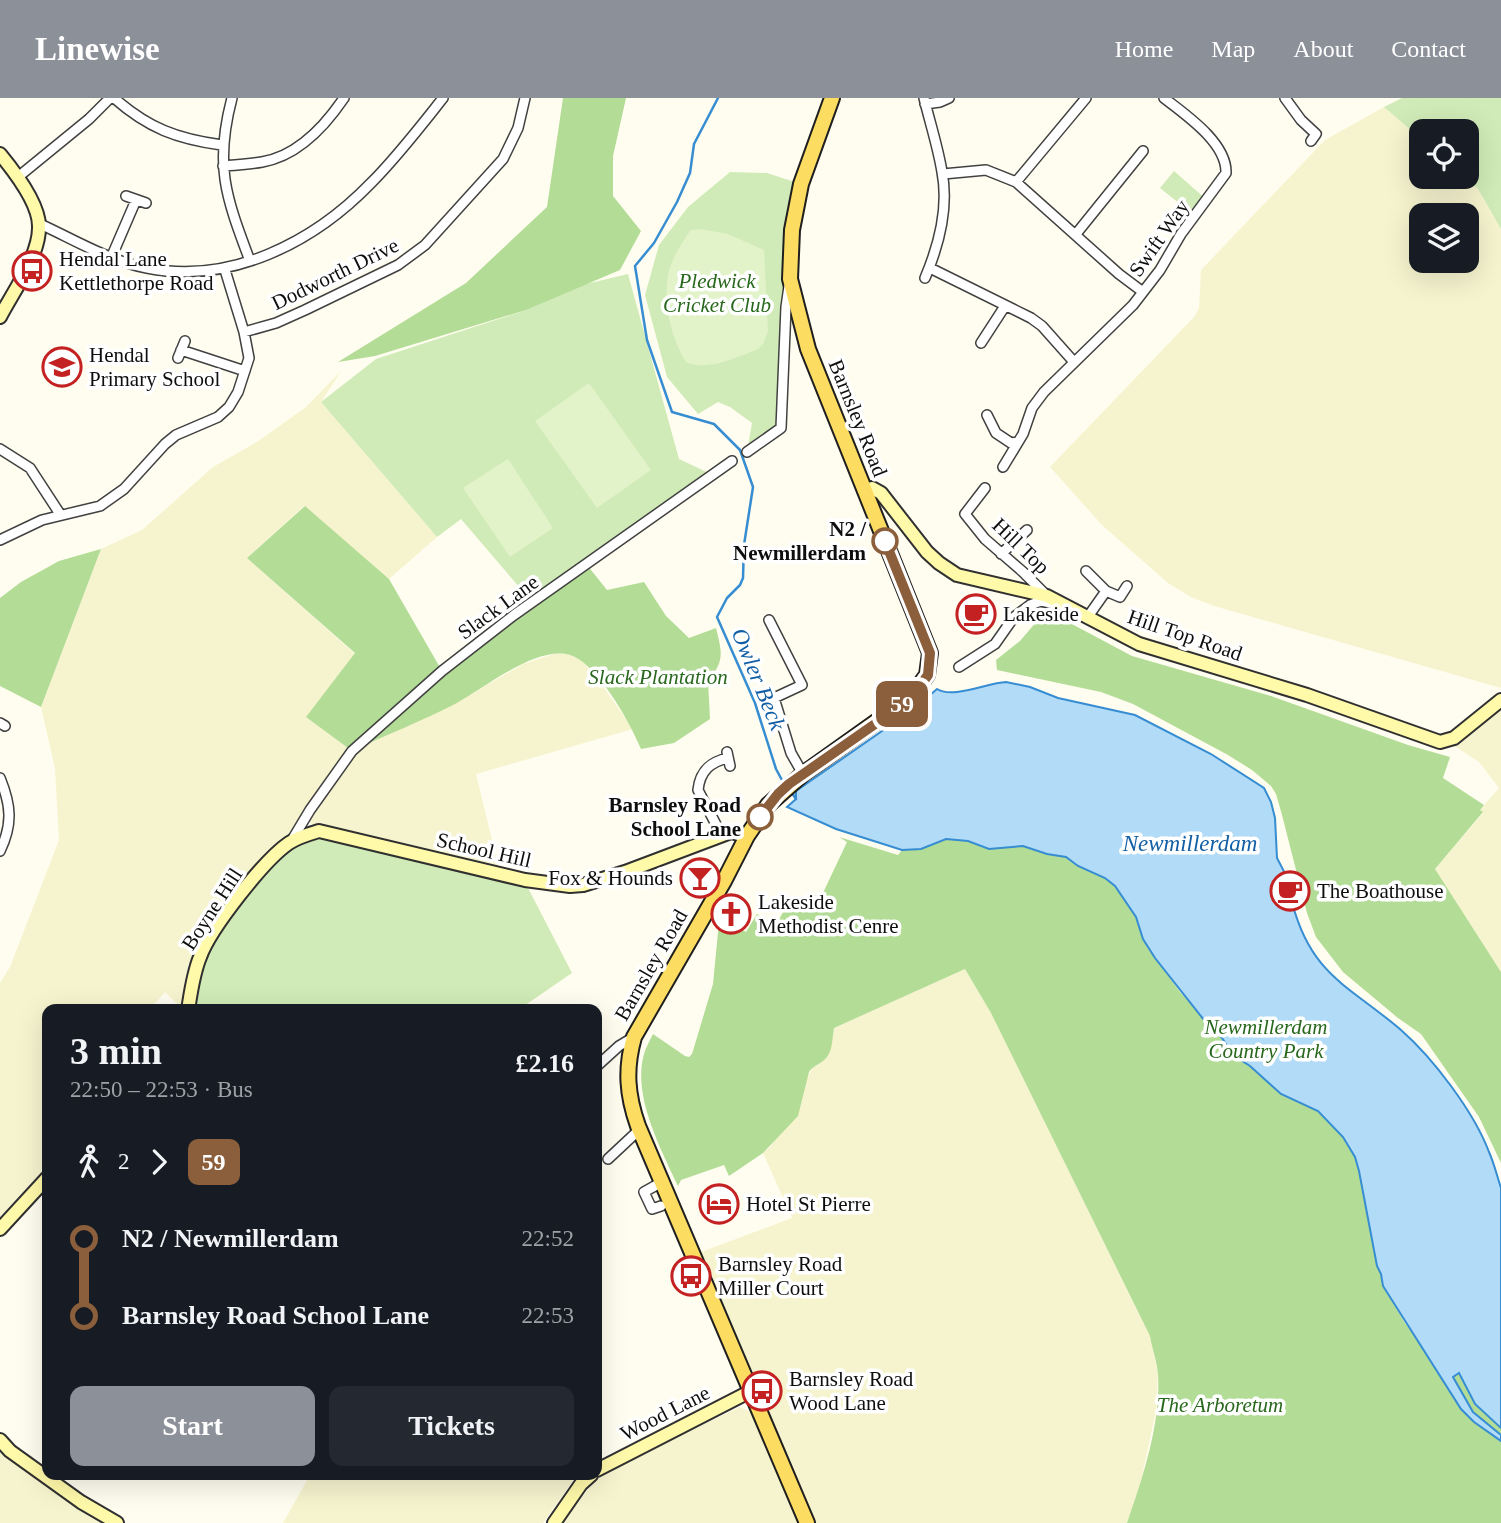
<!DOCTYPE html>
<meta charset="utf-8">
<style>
body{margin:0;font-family:Georgia,serif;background:#242831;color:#f1f3f6;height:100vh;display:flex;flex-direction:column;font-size:26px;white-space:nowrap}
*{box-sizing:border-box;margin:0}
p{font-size:23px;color:#9ea1a6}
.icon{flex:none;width:38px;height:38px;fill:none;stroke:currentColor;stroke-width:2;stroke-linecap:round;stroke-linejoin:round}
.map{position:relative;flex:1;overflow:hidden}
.drawer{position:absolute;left:42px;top:906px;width:560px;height:476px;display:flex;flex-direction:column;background:#171b24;border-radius:14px;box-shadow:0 7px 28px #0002}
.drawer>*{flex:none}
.badge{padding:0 14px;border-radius:10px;font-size:24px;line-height:46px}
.buttons{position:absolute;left:1409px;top:21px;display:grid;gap:14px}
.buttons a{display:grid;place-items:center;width:70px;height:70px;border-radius:14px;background:#171b24;box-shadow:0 7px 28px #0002;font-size:35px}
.map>.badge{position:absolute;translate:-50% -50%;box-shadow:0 0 0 4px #fff}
.legs{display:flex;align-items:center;gap:10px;height:77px;padding:0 28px;font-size:23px}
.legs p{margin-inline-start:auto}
.summary{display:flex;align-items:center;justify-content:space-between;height:119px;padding:0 28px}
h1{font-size:38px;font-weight:600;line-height:52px}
.primary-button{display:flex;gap:14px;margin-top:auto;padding:14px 28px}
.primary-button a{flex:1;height:80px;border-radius:14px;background:#8c9099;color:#fff;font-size:28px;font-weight:600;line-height:80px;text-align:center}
.primary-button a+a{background:#242831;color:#f1f3f6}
ul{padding:0 28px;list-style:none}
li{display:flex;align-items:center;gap:24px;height:77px;font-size:26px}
li i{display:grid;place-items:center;width:10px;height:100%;margin:0 9px;background:currentColor}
li i::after{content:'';width:18px;height:18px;margin:-9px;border:5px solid;border-radius:50%;background:#171b24}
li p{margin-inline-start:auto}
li:first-child i{background:linear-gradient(#0000 50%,currentColor 0)}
li:last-child i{background:linear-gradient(currentColor 50%,#0000 0)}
header{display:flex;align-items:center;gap:42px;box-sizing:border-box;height:98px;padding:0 35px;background:#8c9099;color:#fff}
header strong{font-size:33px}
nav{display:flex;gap:38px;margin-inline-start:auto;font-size:24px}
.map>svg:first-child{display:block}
.farmland{fill:#f6f4ce;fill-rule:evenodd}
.green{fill:#d0ebb7}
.forest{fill:#b3dc96}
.pitch{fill:#e2f2c9}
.water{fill:#b2dbf8;stroke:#368dd2;stroke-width:2}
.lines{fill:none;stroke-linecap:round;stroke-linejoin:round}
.stream{stroke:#368dd2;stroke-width:2.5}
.street-casing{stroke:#414141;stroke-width:12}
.secondary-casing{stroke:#303030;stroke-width:16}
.primary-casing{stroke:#1f1f1f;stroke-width:18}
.street{stroke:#fff;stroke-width:9}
.secondary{stroke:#fff9aa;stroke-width:12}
.primary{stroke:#fddd61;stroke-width:14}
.line-1-casing{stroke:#fff;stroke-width:16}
.line-1{stroke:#8b5e3c;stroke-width:10}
.stop-1-dot{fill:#fff;stroke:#8b5e3c;stroke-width:3.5}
.labels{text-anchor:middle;stroke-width:7;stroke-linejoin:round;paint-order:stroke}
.street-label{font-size:21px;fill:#0e0e0e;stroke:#fff}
.poi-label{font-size:21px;fill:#0e0e0e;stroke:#fff;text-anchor:start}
.park-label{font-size:21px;font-style:italic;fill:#28681c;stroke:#fff}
.stop-label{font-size:21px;font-weight:bold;fill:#0e0e0e;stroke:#fff;text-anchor:end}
.water-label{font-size:23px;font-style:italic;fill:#125fa5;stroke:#fff}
</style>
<header>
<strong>Linewise</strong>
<nav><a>Home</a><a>Map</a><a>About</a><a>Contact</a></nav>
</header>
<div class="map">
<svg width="1501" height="1425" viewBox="0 0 1501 1425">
<rect width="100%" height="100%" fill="#fffdef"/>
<path class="farmland" d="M1384 9 1421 41V79H1464L1478 91 1501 131V590L1214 508 1191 499 1168 485 1102 427 1050 369 1195 218 1199 210 1201 172 1325 42ZM1421 117H1466V163H1421Z
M341 273 321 304 437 439 389 481 304 408 247 460 355 556 307 619 352 653 454 606 523 566 554 556H569L582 563 595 577 633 631 476 676 500 775 319 733 311 725 310 719 201 856 188 866 181 910 165 894 149 912H47V1068L0 1119V885L10 869 59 742 55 670 41 609 101 451 142 432 213 369 257 344 306 309Z
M1501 602V874L1435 771 1483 715 1480 712 1499 690 1479 664 1447 643Z
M965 871 991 915 1150 1238 1158 1275 1156 1313 1141 1382 1127 1425H807L693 1157 792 1120 763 1055 771 1048 834 930Z
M740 1309 753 1315 798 1425H562L600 1376Z
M0 1355H4L85 1415 104 1425H0Z
M310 1377H577L543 1425H283Z"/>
<path class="green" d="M1402 0H1501V131L1478 91 1464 79H1466V33H1421V41L1384 9Z
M1174 73 1207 102 1195 118 1160 90Z
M730 74 767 75 801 86 792 132 781 330 747 354 752 325 730 309 718 304 698 316 667 279 645 197 659 147 688 109Z
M628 176 679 361 713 377 532 504 461 421 437 439 321 304 376 261 526 212 582 187Z
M319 733 541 785 528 790 572 875 518 912H193L201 856 275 756Z"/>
<path class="forest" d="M563 0H626L613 58V98L641 133 620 172 526 212 375 258 338 264 466 185 547 109Z
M305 408 389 481 442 573 587 467 607 492 644 484 666 518 689 540 716 530C722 555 725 562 708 583L710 621 674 645 641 651C631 626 595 560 566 556 531 551 485 590 455 606 422 623 386 637 352 653L306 619 355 555 247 460Z
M101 451 41 609 0 588V500L21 484 59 463Z
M1043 516 1065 519 1070 525 1132 558 1271 598 1408 647 1450 659 1443 680 1484 707 1480 712 1483 714 1435 771 1501 874V1065L1479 1019 1421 936 1398 920 1343 874 1316 839 1307 815 1282 717 1276 696 1271 688 1252 672 1228 657 1133 606 1101 594 997 572 996 562 1020 543Z
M839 739 898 757 902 752H910L946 741 968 743 984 750 1023 748 1047 756 1066 759 1078 768 1105 780 1115 788 1136 819 1147 849 1180 894 1218 935 1233 957 1250 968 1281 996 1314 1010 1343 1039 1355 1059 1359 1073 1377 1168 1381 1176 1383 1188 1405 1225 1429 1258 1453 1279 1458 1275 1475 1306 1501 1330V1425H1127C1143 1378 1161 1326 1158 1276 1157 1263 1152 1251 1150 1238L991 915 965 871 834 930C832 940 833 951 827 959 822 966 813 967 809 974L798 1018 763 1055 729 1078 724 1067 681 1082 678 1088C661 1051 632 998 644 956 646 949 650 942 653 936L685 958 689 959 692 956 713 886 719 824 721 821 746 834 757 816 776 827 788 805 815 812V797H822L847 744Z"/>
<path class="pitch" d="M701 131 728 136 764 152 768 233 763 246 758 251C738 259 707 274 686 264 671 241 663 204 668 177 671 161 681 146 691 132Z
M589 285 651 372 597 410 535 323Z
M508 361 553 430 510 459 463 390Z"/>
<path class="water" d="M1006 584 1030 589 1058 600 1135 617 1211 656 1264 690 1271 704 1275 720 1277 760 1289 783 1285 797 1286 802 1292 804C1311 878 1350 888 1401 932 1433 960 1474 1014 1489 1054 1494 1065 1497 1078 1501 1090V1330L1475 1306 1459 1275 1453 1279 1473 1314 1501 1337V1343L1474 1324 1461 1311 1383 1188 1381 1176 1377 1168 1359 1073 1355 1059 1343 1039 1318 1013 1281 996 1250 968 1233 957 1222 940 1204 922 1155 860 1143 841 1136 819 1115 788 1105 780 1078 768 1066 759 1047 756 1023 748 989 751 968 743 946 741 921 751 902 752 836 731 787 709 796 701V693L915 610 937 591C952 601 987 585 1006 584Z"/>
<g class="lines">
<path class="stream" d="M718 0 694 46 690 75 677 104 654 145 635 168 647 242 672 314 714 326 740 352 753 389 744 447 743 480 740 487 727 500 717 519 755 605 776 671 783 684
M790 692 796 701"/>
<g class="street-casing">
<path id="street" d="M114 0C148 30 177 41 222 47
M232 0C214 68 226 99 250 163
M924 0C930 25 938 49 942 74 949 110 939 147 925 180
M1285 0 1301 22 1316 36 1311 43
M925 6 940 4 949 0
M223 68C236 67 250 66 262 64 298 58 325 28 344 0
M943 76 986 72 1016 84 1119 176 1143 194
M18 79 89 21 110 0
M1016 84 1086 0
M126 98 146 105
M40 126C75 142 109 163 147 170 231 187 314 144 371 85 397 59 420 29 443 0
M1076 136 1143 53
M111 160 136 102
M930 170 1031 220 1042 228 1074 264
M244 234 276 225 305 212 398 167 425 147 503 61 518 30 525 0
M981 245 1005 208
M181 252 245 273
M178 260 185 243
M987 317 996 335 1011 345 1018 344
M0 351 30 370 60 416
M747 354 781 330 786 209 789 188
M1003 369 1023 336 1032 310 1044 294 1133 207 1160 172 1181 136 1226 75C1227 45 1186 17 1164 0
M985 390 965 416 985 441 1023 474 1047 498
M0 442 42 422 100 408 124 391 165 346 176 337 218 319 229 309 238 294 249 260 244 234 225 172
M1001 456 1027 432
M1086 473 1106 493 1120 499 1127 488
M1087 520 1106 493
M769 522 802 587 774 600 791 655 803 676
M959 569 995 546 1014 519 1030 507 1041 503 1057 507
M0 625 5 628
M727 654 730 668
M0 680C11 707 13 726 0 753
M722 738 698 692C700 673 710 664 728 660
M292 742 310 712 352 653 442 573 514 517 732 363
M597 968 619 948 634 939
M608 1061 639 1032
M661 1108 652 1111 644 1094 662 1084"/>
</g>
<g class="secondary-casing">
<path id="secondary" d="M0 56C14 73 39 105 39 128 40 157 13 194 0 219
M864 392 872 390 881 395 927 454 939 465 957 477 1047 498 1139 546 1307 597 1440 644 1454 640 1501 602
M188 912C191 894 193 876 200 859 210 831 264 762 289 745 298 739 309 736 319 733L525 782 570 788 583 787 625 774 731 734 747 738
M0 1131 47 1080
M0 1342 10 1353 81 1404 117 1425
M597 1372 751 1293
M554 1425 581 1386 591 1377"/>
</g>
<g class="primary-casing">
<path id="primary" d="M807 1425 638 1028C627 997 625 971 634 939L724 783 747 738 768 707 803 676 911 599 927 577 930 555 808 251 790 181 792 132 801 86 832 0"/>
</g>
<use href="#street" class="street"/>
<use href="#secondary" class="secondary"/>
<use href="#primary" class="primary"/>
</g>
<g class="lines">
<g class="line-1-casing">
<path id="line-1" d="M760 719 778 696 789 686 898 610 917 592 928 577 930 555 885 443"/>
</g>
<use href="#line-1" class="line-1"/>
</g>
<defs>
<g id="bus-ring" transform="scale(2.0125)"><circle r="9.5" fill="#fff" stroke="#c32122" stroke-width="1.5"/><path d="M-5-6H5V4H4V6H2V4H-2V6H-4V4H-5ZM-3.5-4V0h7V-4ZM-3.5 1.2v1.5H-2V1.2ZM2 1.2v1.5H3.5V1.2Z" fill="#c32122"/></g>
<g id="school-ring" transform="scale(2.0125)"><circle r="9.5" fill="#fff" stroke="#c32122" stroke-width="1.5"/><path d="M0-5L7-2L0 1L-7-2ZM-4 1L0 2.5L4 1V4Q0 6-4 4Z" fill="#c32122"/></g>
<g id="cafe-ring" transform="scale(2.0125)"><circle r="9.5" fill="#fff" stroke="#c32122" stroke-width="1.5"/><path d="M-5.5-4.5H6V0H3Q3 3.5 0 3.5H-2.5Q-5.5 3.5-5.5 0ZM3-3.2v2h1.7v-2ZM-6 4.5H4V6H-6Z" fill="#c32122"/></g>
<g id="bar-ring" transform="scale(2.0125)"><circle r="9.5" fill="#fff" stroke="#c32122" stroke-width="1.5"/><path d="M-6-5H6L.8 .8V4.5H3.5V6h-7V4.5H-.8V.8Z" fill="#c32122"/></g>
<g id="church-ring" transform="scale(2.0125)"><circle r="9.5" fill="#fff" stroke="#c32122" stroke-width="1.5"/><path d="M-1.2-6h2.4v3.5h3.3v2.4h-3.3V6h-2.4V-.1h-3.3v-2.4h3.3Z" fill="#c32122"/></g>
<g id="hotel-ring" transform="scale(2.0125)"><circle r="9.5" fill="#fff" stroke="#c32122" stroke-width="1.5"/><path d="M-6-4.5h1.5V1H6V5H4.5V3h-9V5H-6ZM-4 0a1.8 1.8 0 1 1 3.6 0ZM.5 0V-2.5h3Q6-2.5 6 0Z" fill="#c32122"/></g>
</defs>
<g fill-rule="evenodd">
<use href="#bus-ring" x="32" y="173"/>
<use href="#school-ring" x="62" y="269"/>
<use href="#cafe-ring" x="976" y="516"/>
<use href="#bar-ring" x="700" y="780"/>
<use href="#cafe-ring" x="1290" y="793"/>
<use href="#church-ring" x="731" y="816"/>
<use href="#hotel-ring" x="719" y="1106"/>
<use href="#bus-ring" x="691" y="1178"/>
<use href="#bus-ring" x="762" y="1293"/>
</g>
<g class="stop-1-dot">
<circle cx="885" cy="443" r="12"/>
<circle cx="760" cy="719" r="12"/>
</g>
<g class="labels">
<g class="street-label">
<text transform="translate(1159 140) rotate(-55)" y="7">Swift Way</text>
<text transform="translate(335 176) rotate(-26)" y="7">Dodworth Drive</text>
<text transform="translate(858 320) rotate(68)" y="7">Barnsley Road</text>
<text transform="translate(1021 448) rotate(44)" y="7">Hill Top</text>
<text transform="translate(498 509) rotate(-36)" y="7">Slack Lane</text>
<text transform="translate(1185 537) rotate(19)" y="7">Hill Top Road</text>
<text transform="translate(484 752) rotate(13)" y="7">School Hill</text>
<text transform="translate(212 811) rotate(-57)" y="7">Boyne Hill</text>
<text transform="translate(651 867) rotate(-60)" y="7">Barnsley Road</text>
<text transform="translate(665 1315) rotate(-27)" y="7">Wood Lane</text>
</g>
<g class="poi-label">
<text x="59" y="168">Hendal Lane<tspan x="59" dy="24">Kettlethorpe Road</tspan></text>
<text x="89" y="264">Hendal<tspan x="89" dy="24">Primary School</tspan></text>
<text x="1003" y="523">Lakeside</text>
<text x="673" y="787" text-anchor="end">Fox &amp; Hounds</text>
<text x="1317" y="800">The Boathouse</text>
<text x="758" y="811">Lakeside<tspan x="758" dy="24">Methodist Cenre</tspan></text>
<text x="746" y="1113">Hotel St Pierre</text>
<text x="718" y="1173">Barnsley Road<tspan x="718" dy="24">Miller Court</tspan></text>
<text x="789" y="1288">Barnsley Road<tspan x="789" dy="24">Wood Lane</tspan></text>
</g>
<g class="park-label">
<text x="717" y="190">Pledwick<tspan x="717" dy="24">Cricket Club</tspan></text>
<text x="658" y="586">Slack Plantation</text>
<text x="1266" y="936">Newmillerdam<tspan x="1266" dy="24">Country Park</tspan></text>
<text x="1220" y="1314">The Arboretum</text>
</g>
<g class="stop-label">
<text x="866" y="438">N2 /<tspan x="866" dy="24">Newmillerdam</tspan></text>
<text x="741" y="714">Barnsley Road<tspan x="741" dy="24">School Lane</tspan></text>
</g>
<g class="water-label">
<text transform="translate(759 581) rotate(68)" y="8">Owler Beck</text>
<text x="1190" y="753">Newmillerdam</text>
</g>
</g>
</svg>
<div class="buttons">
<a><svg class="icon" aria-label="locate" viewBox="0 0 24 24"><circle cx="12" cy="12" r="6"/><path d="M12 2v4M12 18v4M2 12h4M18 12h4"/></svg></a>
<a><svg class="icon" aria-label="layers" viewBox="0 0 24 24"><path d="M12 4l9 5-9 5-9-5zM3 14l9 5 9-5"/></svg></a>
</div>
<b class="badge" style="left:902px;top:606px;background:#8b5e3c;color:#fff">59</b>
<section class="drawer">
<div class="summary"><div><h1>3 min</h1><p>22:50 – 22:53 · Bus</p></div><b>£2.16</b></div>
<div class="legs"><svg class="icon" aria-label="walk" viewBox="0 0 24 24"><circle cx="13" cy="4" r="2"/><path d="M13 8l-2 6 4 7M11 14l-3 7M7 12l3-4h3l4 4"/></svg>2<svg class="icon" aria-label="forward" viewBox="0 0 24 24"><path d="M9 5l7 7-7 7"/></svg><b class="badge" style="background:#8b5e3c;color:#fff">59</b></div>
<ul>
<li><i style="color:#8b5e3c"></i><b>N2 / Newmillerdam</b><p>22:52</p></li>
<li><i style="color:#8b5e3c"></i><b>Barnsley Road School Lane</b><p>22:53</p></li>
</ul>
<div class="primary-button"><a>Start</a><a>Tickets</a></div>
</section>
</div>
